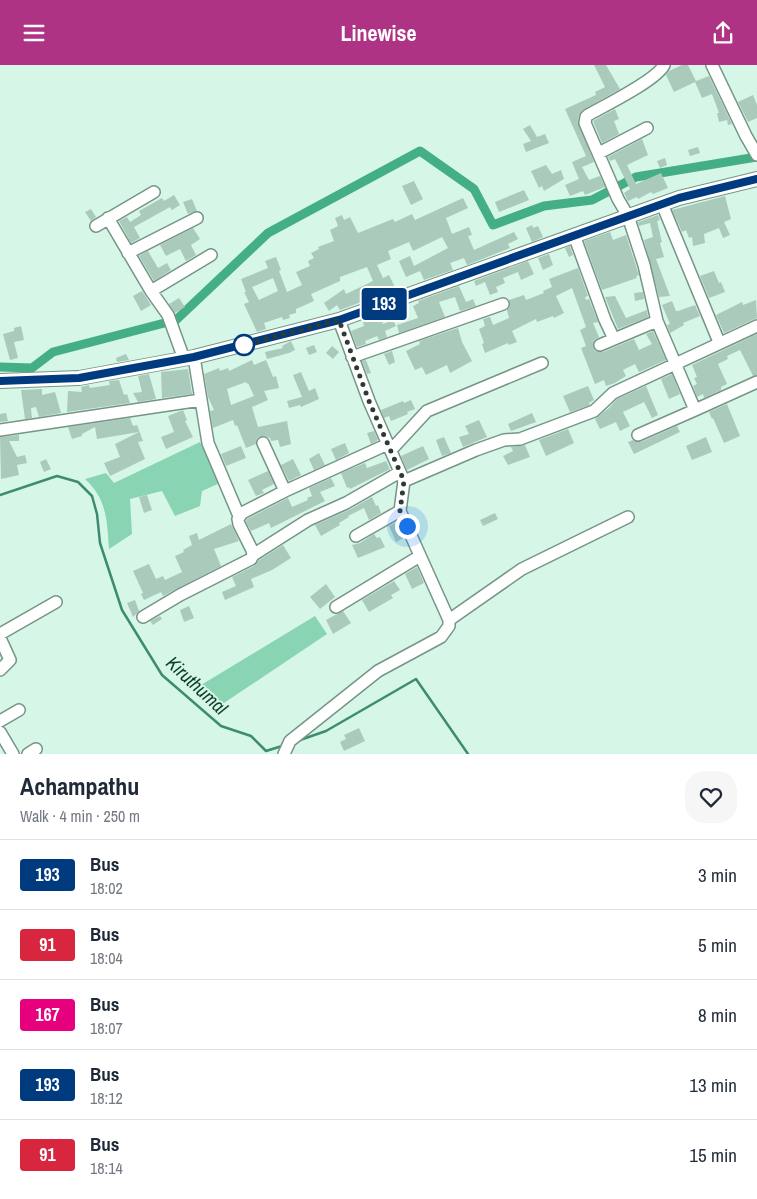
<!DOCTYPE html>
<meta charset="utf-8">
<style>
body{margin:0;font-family:"Archivo Narrow",sans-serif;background:#f6f6f7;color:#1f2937;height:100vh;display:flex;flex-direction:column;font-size:19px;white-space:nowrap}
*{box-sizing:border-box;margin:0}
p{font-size:16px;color:#747a83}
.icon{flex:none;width:28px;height:28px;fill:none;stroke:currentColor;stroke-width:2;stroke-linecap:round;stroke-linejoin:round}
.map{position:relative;height:689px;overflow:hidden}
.drawer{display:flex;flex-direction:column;background:#fff;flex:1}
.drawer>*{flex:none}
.badge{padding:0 10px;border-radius:4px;font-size:18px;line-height:32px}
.you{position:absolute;width:25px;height:25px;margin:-12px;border:4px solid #fff;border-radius:50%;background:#1a73e8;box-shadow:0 0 0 8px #1a73e833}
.map>.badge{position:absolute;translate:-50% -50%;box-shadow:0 0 0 2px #fff}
.round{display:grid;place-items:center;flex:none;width:52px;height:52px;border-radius:20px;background:#f6f6f7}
.summary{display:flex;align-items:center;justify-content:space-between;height:85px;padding:0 20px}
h1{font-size:24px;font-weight:800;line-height:38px}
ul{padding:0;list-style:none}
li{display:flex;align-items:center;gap:15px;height:70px;padding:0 20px;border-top:1px solid #e0e1e3}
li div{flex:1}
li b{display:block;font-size:19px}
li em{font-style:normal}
li .badge{min-width:55px;font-weight:700;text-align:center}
header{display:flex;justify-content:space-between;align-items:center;height:65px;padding:0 20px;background:#af3385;color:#fff;font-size:22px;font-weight:800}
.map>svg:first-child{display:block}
.green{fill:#89d4b2}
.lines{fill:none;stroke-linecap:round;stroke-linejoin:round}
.stream{stroke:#3d8c6d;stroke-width:2.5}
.canal{stroke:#44ae85;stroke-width:9}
.building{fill:#aacabb;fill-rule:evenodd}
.minor-casing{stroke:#769586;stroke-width:14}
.major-casing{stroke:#769586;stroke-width:16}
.minor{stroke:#fff;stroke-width:11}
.major{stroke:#fff;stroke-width:14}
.line-casing{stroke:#fff;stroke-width:11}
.line{stroke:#003b80;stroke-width:8}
.walk{stroke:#2e3b35;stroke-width:5;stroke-dasharray:0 9}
.stop-dot{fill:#fff;stroke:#003b80;stroke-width:2.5}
.labels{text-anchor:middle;stroke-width:4;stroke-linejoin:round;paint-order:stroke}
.water-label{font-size:19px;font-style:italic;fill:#0e3c2b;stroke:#d6f7e7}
</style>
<header><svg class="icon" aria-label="menu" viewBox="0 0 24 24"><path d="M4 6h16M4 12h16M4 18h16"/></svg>Linewise<svg class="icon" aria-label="share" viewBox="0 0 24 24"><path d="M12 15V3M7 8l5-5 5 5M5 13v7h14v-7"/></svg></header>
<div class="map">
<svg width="757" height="689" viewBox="0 0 757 689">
<rect width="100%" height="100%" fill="#d6f7e7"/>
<path class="green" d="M200 377 220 418 202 426 200 441 175 451 162 426 130 434 132 469 109 484C107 456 107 434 85 414L106 408 114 418Z
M315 551 327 569 221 640 201 620Z"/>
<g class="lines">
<path class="stream" d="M0 430 57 411 78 417 92 431 97 449 100 478 122 545 162 610 221 661 251 671 266 686 282 681
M300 675 326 666 416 614 468 689"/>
<path class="canal" d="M0 302 32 303 53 287 176 255 268 168 420 86 474 124 493 160 544 141 592 135 636 112 757 92"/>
</g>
<path class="building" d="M594 0H606L620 24 583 45 579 50 578 57 594 97 582 102 589 115 600 111 605 122 585 130 583 126 570 131 565 120 579 114 572 97 586 91 565 44 596 30 595 27 605 22Z
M682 0H688L696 16 709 11 732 59 728 60 727 55 719 57 717 48H719L712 29 702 33 695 17 674 27 666 10 669 6Z
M753 30 757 40V53L748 57 738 37Z
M615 44 619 54 614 56 619 69 602 78 593 56Z
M530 60 537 72 545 69 549 78 526 87 523 79 531 76 523 64Z
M642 74 648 90 627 100 636 119 661 108 668 123 653 129 651 127 638 134 637 132 628 136 624 128 630 124 615 94 610 96 608 92Z
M698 82 700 88 690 91 688 85Z
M665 93 667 100 660 103 657 96Z
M546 100 552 109 561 105 564 114 544 126 542 121 539 123 531 106Z
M414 116 423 134 411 140 402 121Z
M524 125 529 135 499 147 495 137Z
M174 130 180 140 172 145 170 142 134 162 140 173 131 178 119 156 127 152 130 157 141 150 139 146 162 133 164 136Z
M725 131 731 154 724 157 730 170 723 173 719 163 704 169 705 178 693 181 692 172 689 173 686 165 682 167 672 145Z
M463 133 468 143 446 153 452 169 469 162 472 170 468 171 474 185 514 167 518 174 508 179 510 183 467 200 464 193 450 198 453 205 424 215 420 206 406 212 399 196 410 191 414 201 448 183 442 172 413 186 409 177 388 186 391 194 377 200 383 213 389 210 396 224 340 245 337 240 329 246 324 238 344 224 346 229 373 216 367 202 340 212V216L311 229 314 236 296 244V248L289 250 290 253 283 255 282 252 264 258 266 264 257 267 244 239 249 237 244 227H246L241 214 268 203 265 196 276 192 281 205 279 206 287 227 302 220 296 207 310 201 308 196 314 193 311 188 319 184 318 182 334 176 330 165 338 161 335 153 342 150 344 155 350 152 358 168 393 154 395 157 412 149 415 155ZM273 213 278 226 259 235 252 222Z
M192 134 197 146 188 149 183 137Z
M91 144 96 152 91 156 85 147Z
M658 150 660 155 657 156 662 177 660 178 664 192 656 194 670 231 659 232 644 175 653 172 650 158 639 161 638 157Z
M532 160 533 163 538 161 543 172 532 177 526 163Z
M193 163 200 174 191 180 196 190 186 196 180 184 166 191 160 180Z
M610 167 613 175 626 170 639 210 636 211 637 213 602 225 584 176Z
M570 181 573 190 569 192 565 183Z
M148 186 158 203 167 198 171 205 154 216 139 191Z
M549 189 553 200 543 205 538 193Z
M528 196 534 209 521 215 518 207 503 213 505 218 496 222 498 227 490 230 485 217 476 221 474 216Z
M578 203 588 231 585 232 586 235 589 234 598 257 593 258 599 272 594 275 593 279 595 286 603 287 634 274 639 285 652 279 646 269 653 266 666 295 639 307 635 299 623 305 626 311 615 318 606 321 604 315 595 319 581 283 586 281 580 265 586 262 572 223 556 231 564 248 554 253 553 251 537 257 536 254 512 266 517 277 509 280 508 278 485 288 482 279 484 278 479 264 485 261 483 254 490 252 493 260 509 253 507 245 510 241 509 235 524 230 526 235 544 228 543 226 552 222 549 214Z
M714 206 719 218 721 217 725 227 709 233 700 211Z
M459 221 466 237 473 234 476 241 460 246 455 232 439 237 445 252 399 268 397 260 418 253 413 241 419 238 418 236Z
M142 226 151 240 141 246 133 231Z
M643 227 644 234 635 236 634 228Z
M615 231 626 253 647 245 648 252 618 264 605 232Z
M179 233 185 242 175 248 169 239Z
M756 235 757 253 724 268 716 250 742 237 743 240Z
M672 236 676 246H678L695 240 700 251 683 258 684 260 670 268 667 260 670 259 662 240Z
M380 250 383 259 393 255 396 261 385 266 387 272 379 275 377 271 365 276 366 279 357 282 351 266 364 261 363 257Z
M21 261 24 275 14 277 18 293 10 295 3 269 14 266V263Z
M458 263 462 277 472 296 450 308 447 300 426 310 422 302 415 305 406 286 420 279 419 276Z
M757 269V310L753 311 740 285 727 291 728 294 718 299 727 319 721 322V325L704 333 703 329 697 332 693 321 697 319 694 313 697 312 692 300Z
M291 276 295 285 289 288 267 294 265 287 283 283 282 281Z
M314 280 317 287 309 290 306 283Z
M332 281 339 287 333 294 326 288Z
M392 286 395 297 389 300 384 289Z
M126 289 129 295 117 297 116 293Z
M252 295 254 300 266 295 273 312 276 311 279 323 264 326 268 335 252 342 258 362 287 356 291 379 280 382 278 375 271 376 270 373 263 371 257 373 256 379 246 383 237 360 235 361 233 355 213 363 210 346 214 345 208 332 204 309 219 303 220 306 228 303 229 306ZM246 317 247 319 248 318 254 331 231 340 227 324Z
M366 295 371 308 367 309 362 296Z
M188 304 192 329 162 333 161 307Z
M301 307 309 326 315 323 319 334 301 342 300 340 289 343 287 336 302 332 293 310Z
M149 309 156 334 138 337 133 328 142 327 138 311Z
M672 309 680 329 669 334 661 314Z
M119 315 124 330 127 329 130 338 67 347 68 326 82 327 81 322 89 320 90 323 110 320 109 316Z
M588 321 594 335 589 338 590 340 570 347 563 331Z
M646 321 658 350 652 353 644 337 623 347 630 361 620 366 616 357 600 364 595 354 609 343 617 334Z
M42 324V330L55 327 61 348 39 352 36 342 31 343 32 353 25 354 21 325Z
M411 335 415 344 407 347 408 349 391 356 389 351 384 353 381 345 403 336 404 338Z
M727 339 740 371 724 378 713 353 712 354 709 347Z
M183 345 187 355 185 356 193 372 166 384 161 372 174 367 168 351Z
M6 348 8 356 0 357V349Z
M532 348 536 357 511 366 508 359Z
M130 353 133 361 137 360 143 376 138 377 145 394 110 411 104 398 120 392 115 379 139 367 97 374 95 362 82 369V371L72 374 68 362Z
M479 355 487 372 463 382 459 372 469 369 465 361Z
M677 361 680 367 634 389 628 377 633 375 637 377H641Z
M568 364 574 378 546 391 539 375Z
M374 366 378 375 371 379 367 368Z
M19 370V376H9L17 392 25 390 27 398 17 400 19 410 1 414 0 372Z
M444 372 451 388 442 391 436 375Z
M706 372 712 387 692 395 686 381Z
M345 378 349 388 336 395 331 384Z
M525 380 530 392 508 400 503 391 513 386 511 382Z
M241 381 246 393 226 401 221 389Z
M423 381 429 394 407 405 401 391Z
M319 388 325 400 314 405 309 394Z
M46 394 51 404 44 407 40 397Z
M293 394 301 410 289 416 281 400Z
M386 396 390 404 350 424 349 422 347 423 341 408 365 398 367 403Z
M268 406 274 419 262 425 264 428 256 431 248 415Z
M331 413 335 421 320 427 325 436 271 463 269 458 251 466 246 457 247 454 288 433 292 442 308 435 307 433 312 431 309 423Z
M147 430 152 445 144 448 139 432Z
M372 432 376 441 378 440 381 448 369 455 364 443 348 451 349 452 339 458 340 460 321 471 315 460 349 445Z
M495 448 498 454 483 461 480 455Z
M397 457 404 473 396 477 389 461Z
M231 459 239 476 214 484 221 501 163 531 161 527 144 535 141 529 143 528 133 506 149 499 156 514 163 511 165 515 182 507 175 491 184 487 183 485 192 480 189 471 197 468 199 475Z
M374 469 377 473 380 472 385 482 358 493 352 480 360 478Z
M283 480 291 493 272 505 251 514 254 522 225 535 222 527 236 521 232 512 254 501 259 495Z
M417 502 424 518 412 524 405 509Z
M394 516 400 525 391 530 393 533 369 547 362 535Z
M326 519 335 532 320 544 310 532Z
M135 535 139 546 133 552 127 538Z
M189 541 194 553 184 557 180 545Z
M343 546 351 558 333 569 326 555Z
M160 551 162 554 153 560 150 556Z
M359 663 365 676 344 686 340 677 346 674 344 670Z"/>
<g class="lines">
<g class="minor-casing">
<path id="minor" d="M664 0C657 15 604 41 588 50L586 52 585 58 618 134 628 151 644 200 657 256 695 345 757 317
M712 0 746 71 757 90
M599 88 647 63
M662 139 719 277
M108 153 151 226 168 250 184 294
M96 161 154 127
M574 170 605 255 614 274
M128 188 197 153
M151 226 211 190
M339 255 369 336 404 416 476 385 504 375 520 374 594 346 613 328 757 261
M600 280 657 256
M194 292 208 378 239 451
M352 292 503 239
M0 365 201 335
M638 370 695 345
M263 378 285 426
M391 385 427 346 542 298
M356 471 400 446
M253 490 308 455 346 438 400 407
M336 542 420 491
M143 552 180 530 251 494 253 490 252 485 239 459 238 454 242 448 285 426 388 379
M449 555 522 504 628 452
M0 569 56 537
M0 573 10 595 0 605
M0 656 19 645
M0 667 13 689
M28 689 36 684
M284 689 290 676 378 606 441 572 449 561V555L400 446 404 416"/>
</g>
<g class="major-casing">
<path id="major" d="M0 316 79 313 194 292 339 255 679 133 757 114"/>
</g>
<use href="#minor" class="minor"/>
<use href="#major" class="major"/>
</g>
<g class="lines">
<g class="line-casing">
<path id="line" d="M0 316 79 313 194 292 339 255 679 133 757 114"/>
</g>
<use href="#line" class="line"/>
<path class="walk" d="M244 280H242L339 255 369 336 404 416 400 446 407 461"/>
</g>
<circle class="stop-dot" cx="244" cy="280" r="10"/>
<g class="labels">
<g class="water-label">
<text transform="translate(197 620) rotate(43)" y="7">Kiruthumal</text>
</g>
</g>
</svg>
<div class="you" style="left:407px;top:461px"></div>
<b class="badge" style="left:384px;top:239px;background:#003b80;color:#fff">193</b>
</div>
<section class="drawer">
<div class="summary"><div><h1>Achampathu</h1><p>Walk · 4 min · 250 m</p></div><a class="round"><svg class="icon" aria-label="heart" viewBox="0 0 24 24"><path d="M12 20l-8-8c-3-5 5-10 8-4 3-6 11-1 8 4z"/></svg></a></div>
<ul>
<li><span class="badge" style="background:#003b80;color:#fff">193</span><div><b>Bus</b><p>18:02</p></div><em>3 min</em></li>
<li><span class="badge" style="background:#d7263d;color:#fff">91</span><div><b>Bus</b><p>18:04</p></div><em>5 min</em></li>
<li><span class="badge" style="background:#e6007e;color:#fff">167</span><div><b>Bus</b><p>18:07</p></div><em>8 min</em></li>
<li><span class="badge" style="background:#003b80;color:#fff">193</span><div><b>Bus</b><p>18:12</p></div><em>13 min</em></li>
<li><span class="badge" style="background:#d7263d;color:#fff">91</span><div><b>Bus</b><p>18:14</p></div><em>15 min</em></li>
</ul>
</section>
